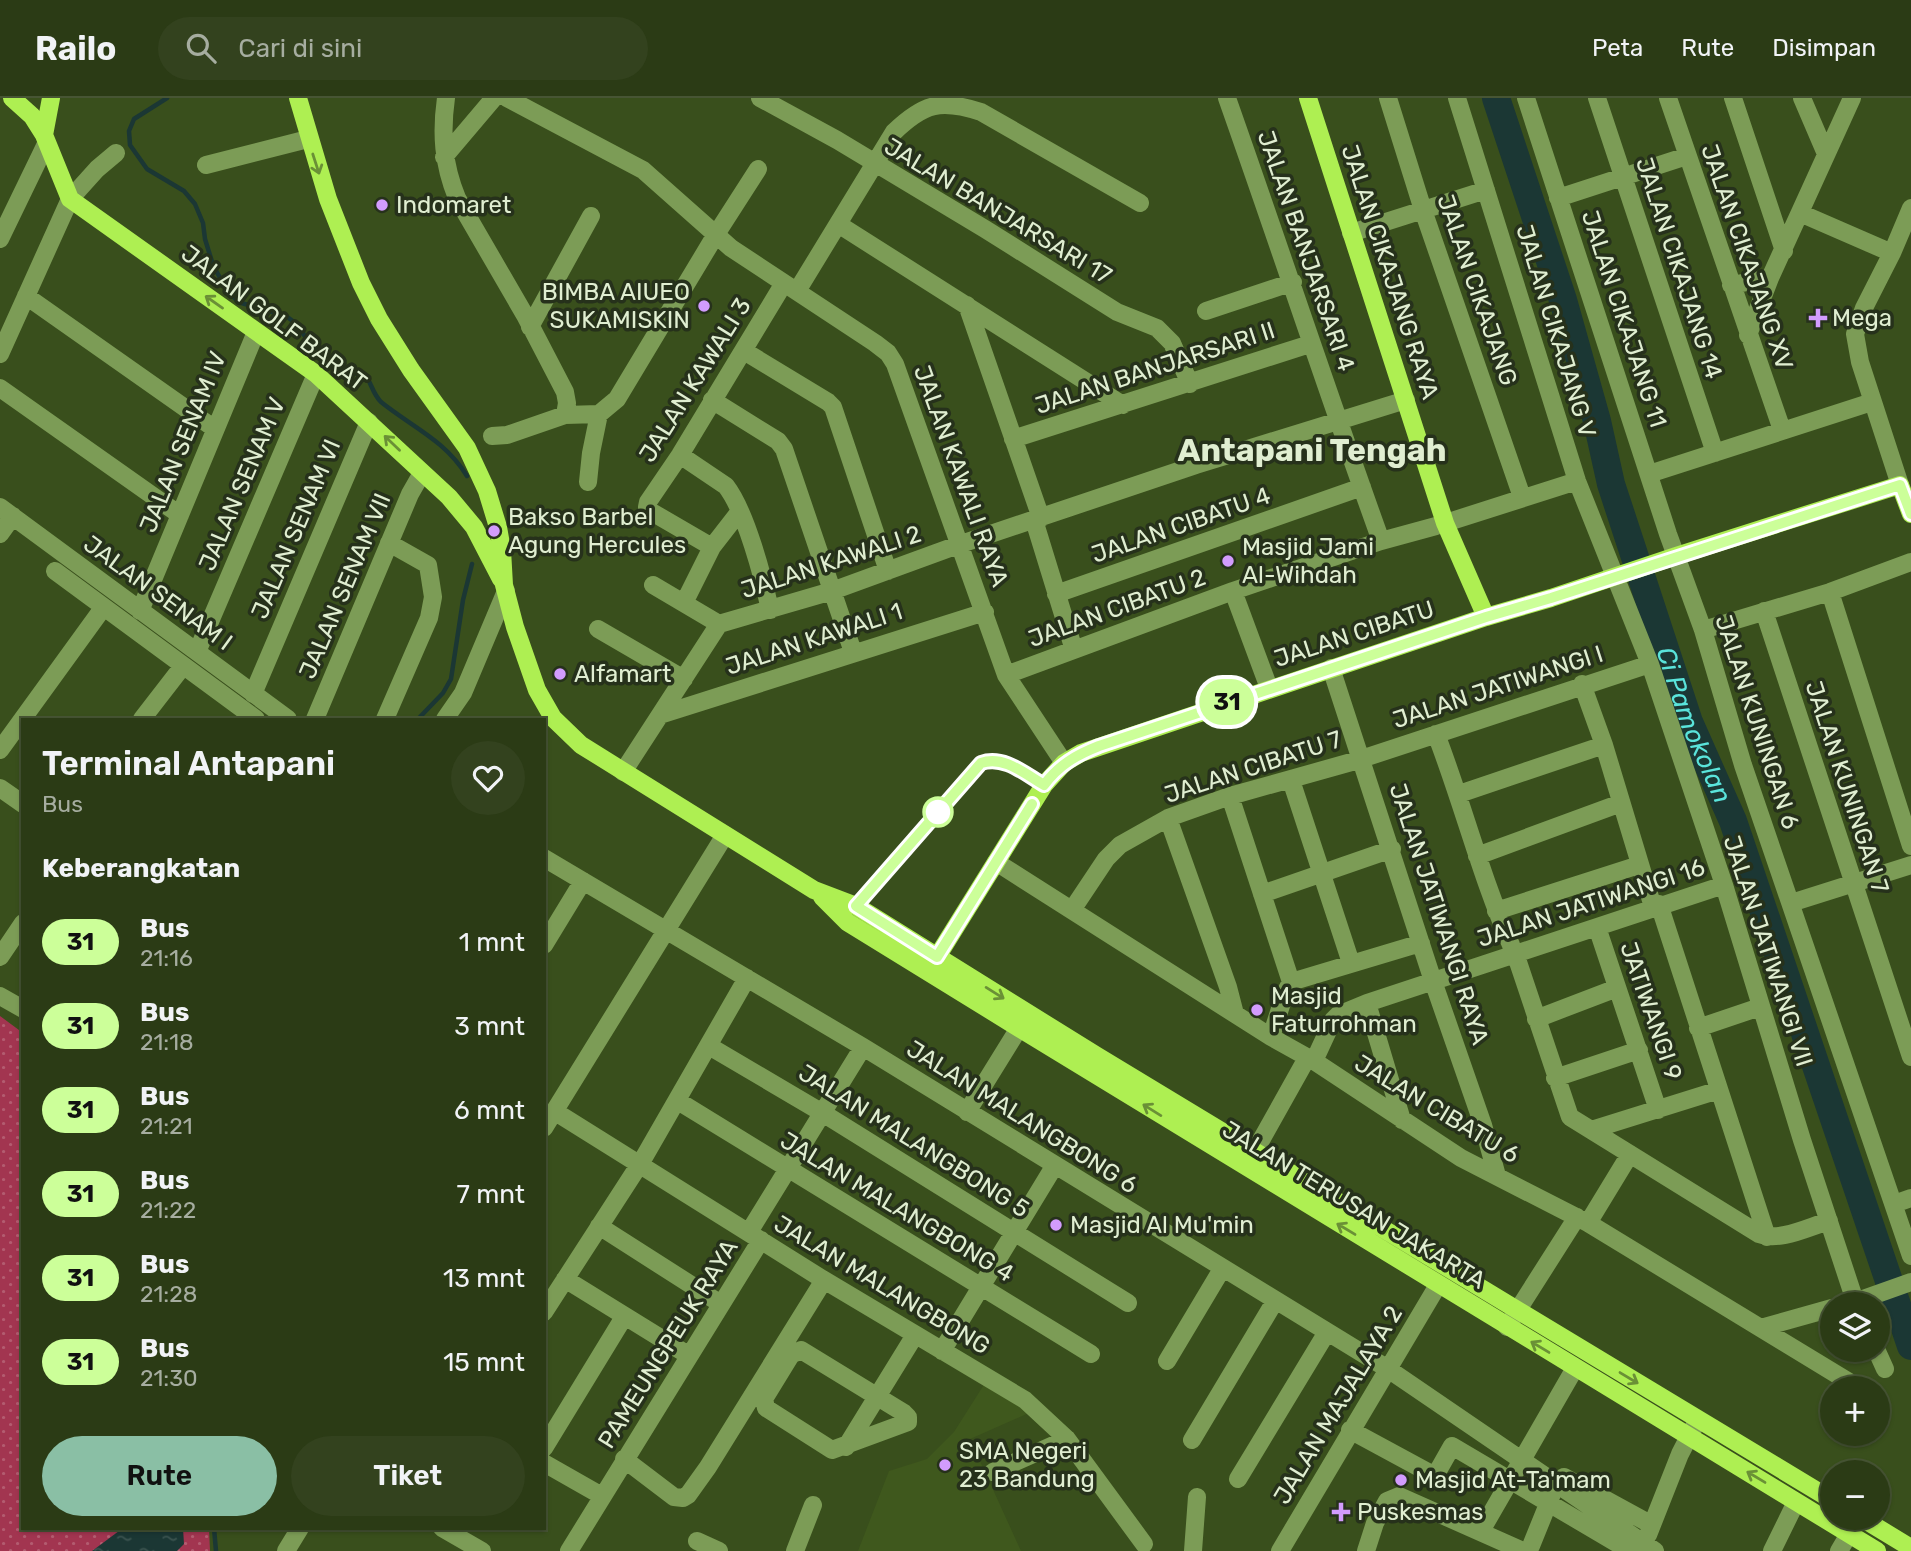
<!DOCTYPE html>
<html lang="id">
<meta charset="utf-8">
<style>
body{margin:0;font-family:Rubik,sans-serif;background:#33421e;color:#f1f3f6;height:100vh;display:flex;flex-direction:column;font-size:26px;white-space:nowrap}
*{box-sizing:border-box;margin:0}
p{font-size:23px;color:#a6ada0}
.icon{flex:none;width:38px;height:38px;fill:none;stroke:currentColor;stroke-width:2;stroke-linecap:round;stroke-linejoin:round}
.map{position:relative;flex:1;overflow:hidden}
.panel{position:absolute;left:21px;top:620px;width:525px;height:812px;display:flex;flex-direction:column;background:#2b3b15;border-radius:0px;box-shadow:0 2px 5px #0004,0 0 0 2px #475534}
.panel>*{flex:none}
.badge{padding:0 14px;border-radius:23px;font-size:24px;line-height:46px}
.controls{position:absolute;left:1820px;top:1194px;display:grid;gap:14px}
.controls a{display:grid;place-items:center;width:70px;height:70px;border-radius:50%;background:#2b3b15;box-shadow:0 2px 5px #0004,0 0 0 2px #475534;font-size:35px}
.map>.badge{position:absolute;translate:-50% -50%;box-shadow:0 0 0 4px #fff}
h2{padding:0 21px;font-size:26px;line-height:63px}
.round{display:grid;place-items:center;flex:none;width:74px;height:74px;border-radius:37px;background:#33421e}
.headline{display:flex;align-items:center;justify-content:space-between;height:119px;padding:0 21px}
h1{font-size:33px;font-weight:600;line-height:52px}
.cta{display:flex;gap:14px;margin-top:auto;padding:14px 21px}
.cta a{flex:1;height:80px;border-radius:42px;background:#8abfa5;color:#111;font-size:28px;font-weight:600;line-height:80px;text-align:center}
.cta a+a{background:#33421e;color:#f1f3f6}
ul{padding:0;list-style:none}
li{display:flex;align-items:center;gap:21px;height:84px;padding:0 21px}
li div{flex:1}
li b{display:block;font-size:26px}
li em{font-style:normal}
li .badge{min-width:77px;font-weight:700;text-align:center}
header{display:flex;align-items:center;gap:42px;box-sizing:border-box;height:98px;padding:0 35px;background:#2b3b15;border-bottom:2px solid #475534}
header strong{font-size:33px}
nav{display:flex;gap:38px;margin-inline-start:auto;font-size:24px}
.search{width:490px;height:63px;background:#33421e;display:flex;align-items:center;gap:18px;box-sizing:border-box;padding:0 24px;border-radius:38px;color:#a6ada0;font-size:26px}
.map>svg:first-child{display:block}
.built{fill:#3f581d}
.park{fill:url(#park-dots)}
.water{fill:url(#water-ripples)}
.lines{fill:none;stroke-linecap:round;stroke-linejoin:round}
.stream{stroke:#1b3734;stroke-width:4.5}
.river{stroke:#1b3734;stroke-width:28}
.minor{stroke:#7c9c56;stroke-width:18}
.major{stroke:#aeef52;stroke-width:18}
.oneway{stroke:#6a9036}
.line-casing{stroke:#fff;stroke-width:16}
.line{stroke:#cf9;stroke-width:10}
.poi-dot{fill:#d29cfd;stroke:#26311b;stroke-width:2.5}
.stop-dot{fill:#fff;stroke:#cf9;stroke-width:3.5}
.labels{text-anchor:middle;stroke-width:7;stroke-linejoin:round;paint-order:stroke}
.poi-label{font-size:24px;fill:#e0eed1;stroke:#26311b;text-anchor:start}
.street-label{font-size:24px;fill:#e0eed1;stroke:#26311b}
.water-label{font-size:26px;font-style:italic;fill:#5ae4db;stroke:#26311b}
.district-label{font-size:32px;font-weight:bold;fill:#e0eed1;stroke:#26311b}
</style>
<header>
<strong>Railo</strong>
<div class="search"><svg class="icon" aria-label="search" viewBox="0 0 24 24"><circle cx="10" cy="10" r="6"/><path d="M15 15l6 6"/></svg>Cari di sini</div>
<nav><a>Peta</a><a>Rute</a><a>Disimpan</a></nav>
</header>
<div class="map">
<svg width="1911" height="1453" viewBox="0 0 1911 1453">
<defs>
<pattern id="park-dots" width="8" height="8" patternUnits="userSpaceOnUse" patternTransform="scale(1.75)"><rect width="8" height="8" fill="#a23550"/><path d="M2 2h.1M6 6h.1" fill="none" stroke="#b35c70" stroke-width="1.8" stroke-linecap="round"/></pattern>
<pattern id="water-ripples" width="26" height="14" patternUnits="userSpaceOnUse" patternTransform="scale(1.75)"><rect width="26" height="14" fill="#1b3734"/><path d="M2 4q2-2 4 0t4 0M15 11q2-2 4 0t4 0" fill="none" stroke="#3c5450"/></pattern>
</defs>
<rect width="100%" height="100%" fill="#394f1c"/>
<path class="built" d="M985 1285 1031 1314 970 1341 1021 1453H858L889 1373 927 1361 954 1334Z"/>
<path class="park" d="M0 918 23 935V1430H209L210 1453H0Z"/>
<path class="water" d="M123 1430H183L184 1446 177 1453H92Z"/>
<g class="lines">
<path class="stream" d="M167 0 134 21 129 33 130 47 147 71 184 93 195 106 203 125 205 141 213 167 225 189 238 204 286 218 298 227 304 237 331 263 345 273 366 278C372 287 373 296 381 304 412 329 445 342 467 378
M418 621 443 595 451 581 463 502 472 466
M214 1430 216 1453"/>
<path class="river" id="s1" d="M1496 0 1563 202 1597 323 1611 386 1689 624 1733 723 1911 1248"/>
<path class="minor" d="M446 0C441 35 443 66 457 100L526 219 565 294 567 305 565 317
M507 0 643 72 731 150 875 245 888 255 895 266 1006 577 1064 665
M760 0 837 42 985 131 1117 214 1157 230 1172 245 1190 286
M1227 0C1279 147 1328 296 1381 443
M1388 0 1423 112 1522 399
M1457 0 1577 383 1650 566 1724 787 1802 1042 1856 1206
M1526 0 1668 436 1703 532 1743 667 1911 1158
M1597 0 1715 355
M1668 0 1782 332
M1733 0 1784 153
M1802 0 1826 56
M444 59 494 0
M206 67 308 41
M1558 100 1687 58
M1800 115 1892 155
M838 126 1123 307
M1351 135 1486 92
M0 141 46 46
M1731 187 1770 180
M797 193 894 34C924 5 941 1 981 14L1140 105
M26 198 215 331
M967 207 1041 420
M1206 213 1293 184
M530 229 591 118
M1748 237 1770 180 1852 0
M744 253 828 304 833 309 888 473
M0 256 70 101 97 71 116 55
M0 290 180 417
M712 302 778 343 784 351 853 554
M492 338 507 337 565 317 599 316 617 301 715 138 758 71
M1013 341 1310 246
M680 357 726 388C746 414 763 479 770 512
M1649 376 1872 304
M588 384 591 355 599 316
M1900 387 1860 264 1855 236 1864 210 1892 155 1911 110
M0 409 288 621
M1034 422 1074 552
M0 436 13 418
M712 449 650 413 647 409 648 404 680 357 784 185
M55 473 256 621
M653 487 719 526
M1233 493 1269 590
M1830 494 1911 748
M1056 496 1362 389
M684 505 712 449 740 413
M140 513 256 234
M1764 513 1911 959
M719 526 832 493 958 447 1196 367 1406 302
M598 531 684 581
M1703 532 1830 494 1911 464
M197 554 316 276
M1331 570 1433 883 1483 1027 1497 1078
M1006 577 1233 493 1381 443 1436 428 1577 383
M1582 586 1604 647 1653 809
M253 596 369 324
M660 617 985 514
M142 621 183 568
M315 621 410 396 422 375
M385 621 429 520 433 499 428 467 389 445
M445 621 463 595 506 493
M1436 636C1463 706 1481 779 1511 847
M0 652 103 510
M623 674 719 526
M1291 682 1351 865
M0 690 23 706
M1459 696 1604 647
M1230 698 1291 884
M1168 720 1228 889 1235 916
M1477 758 1621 705
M544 760 863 949 1388 1271 1655 1453
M996 764 1271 939 1314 963 1461 1060 1588 1125 1859 1290
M1262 796 1392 751
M1791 805 1911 767
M1659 806 1767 1139
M1072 812 1106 761 1120 747 1168 720 1230 698 1355 663 1650 566
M1496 813 1639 767
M1597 829 1658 1012
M544 847 583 783
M1515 855 1570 1019 1591 1032
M0 859 23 825
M0 898 23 911
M1367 905 1402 1022
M1536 921 1617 890
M1698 930 1760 909
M1271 939 1285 895 1291 884 1421 845
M709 948 821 1014 1128 1205
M1314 963 1333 922 1338 917 1367 905 1724 787
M1555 980 1639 952
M1719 992 1591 1032 1759 1136C1780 1144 1808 1129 1829 1123
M678 1003 1091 1256
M554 1013 824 1182 1025 1302 1067 1341 1144 1446
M967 1014 1019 930
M544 1030 725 737
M1255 1053 1307 960
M1894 1106 1911 1100
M1588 1125 1630 1056
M599 1128 721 1206
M749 1134 863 949
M565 1181 688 1257
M1849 1206 1911 1184
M544 1214 643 1061 747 880
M1507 1229 1577 1119
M1761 1230 1832 1210
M1876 1251 1885 1271
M801 1252 904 1315 908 1319V1324L832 1352 766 1310 764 1301 791 1257Z
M942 1253 1055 1067
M1167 1263 1222 1171
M1350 1332 1435 1378 1452 1348 1630 1453
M1192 1342 1275 1203
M846 1349 915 1237
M544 1350 624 1219
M624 1361 674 1399 683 1400 688 1397 708 1369 824 1182
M544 1365 602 1398
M993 1374 1067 1341
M1564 1379 1652 1427
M1238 1381 1327 1234
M442 1430 482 1453
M1481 1433 1575 1270
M1648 1437 1680 1356 1696 1325
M697 1443 719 1453
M1531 1448 1552 1396
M286 1453 300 1430
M569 1453 761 1142
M795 1453 813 1407
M1193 1453 1197 1399
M1280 1453 1438 1187
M1366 1453 1375 1425 1387 1403 1399 1398 1523 1453
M1772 1453 1796 1404
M1839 1453 1849 1436"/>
<path class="major" d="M12 0 32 18 44 37 70 101 316 276 449 399 474 429 501 481
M298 0 328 101 361 185 379 221 411 272 467 350 487 393 498 429 502 452 504 487 515 529 537 592 553 620 581 647 814 792 856 808 1097 958 1832 1402
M1308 0 1445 425 1486 519
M44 37 51 0
M822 799 847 824 1019 930 1877 1453
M932 867 1044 687 1064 665 1081 655 1486 519 1551 500 1676 458 1900 387 1911 416
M1860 1419 1911 1450"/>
</g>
<defs><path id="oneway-shaft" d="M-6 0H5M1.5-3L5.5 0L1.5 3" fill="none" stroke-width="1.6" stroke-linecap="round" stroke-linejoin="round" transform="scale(1.75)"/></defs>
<g class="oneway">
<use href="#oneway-shaft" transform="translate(316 66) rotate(72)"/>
<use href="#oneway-shaft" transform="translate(214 204) rotate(-145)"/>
<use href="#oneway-shaft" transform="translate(392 345) rotate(-136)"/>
<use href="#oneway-shaft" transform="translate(995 895) rotate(32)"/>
<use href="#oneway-shaft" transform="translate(1152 1012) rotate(-148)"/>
<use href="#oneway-shaft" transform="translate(1346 1131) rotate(-149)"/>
<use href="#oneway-shaft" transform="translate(1540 1249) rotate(-149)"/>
<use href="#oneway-shaft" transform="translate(1629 1280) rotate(31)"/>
<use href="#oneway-shaft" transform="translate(1756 1379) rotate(-149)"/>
</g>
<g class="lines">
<g class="line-casing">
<path id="line" d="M1032 706 937 859 856 808 981 665C1004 657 1025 676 1044 687 1059 667 1076 657 1099 648L1486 519 1551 500 1875 395 1900 387 1911 416"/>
</g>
<use href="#line" class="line"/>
</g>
<g class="poi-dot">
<circle cx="382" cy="107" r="7"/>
<circle cx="704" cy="208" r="7"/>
<path d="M1814.5 209.5h7v7h7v7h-7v7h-7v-7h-7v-7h7z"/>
<circle cx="494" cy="433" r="7"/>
<circle cx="1228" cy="463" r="7"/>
<circle cx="560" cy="576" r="7"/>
<circle cx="1257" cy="912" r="7"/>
<circle cx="1056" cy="1127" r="7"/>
<circle cx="945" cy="1367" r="7"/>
<circle cx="1401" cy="1382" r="7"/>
<path d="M1337.5 1403.5h7v7h7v7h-7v7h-7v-7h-7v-7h7z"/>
</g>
<circle class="stop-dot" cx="938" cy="714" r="14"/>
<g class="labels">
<g class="poi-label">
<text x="396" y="115">Indomaret</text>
<text x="690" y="202" text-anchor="end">BIMBA AIUEO<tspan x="690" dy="28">SUKAMISKIN</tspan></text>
<text x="1832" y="228">Mega</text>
<text x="508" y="427">Bakso Barbel<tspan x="508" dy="28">Agung Hercules</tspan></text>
<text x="1242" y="457">Masjid Jami<tspan x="1242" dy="28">Al-Wihdah</tspan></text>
<text x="574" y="584">Alfamart</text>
<text x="1271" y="906">Masjid<tspan x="1271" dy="28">Faturrohman</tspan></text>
<text x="1070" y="1135">Masjid Al Mu'min</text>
<text x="959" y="1361">SMA Negeri<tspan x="959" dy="28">23 Bandung</tspan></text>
<text x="1415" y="1390">Masjid At-Ta'mam</text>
<text x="1357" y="1422">Puskesmas</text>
</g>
<g class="street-label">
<text transform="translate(998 113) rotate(31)" y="8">JALAN BANJARSARI 17</text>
<text transform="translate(1306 153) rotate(71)" y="8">JALAN BANJARSARI 4</text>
<text transform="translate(1747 159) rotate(71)" y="8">JALAN CIKAJANG XV</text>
<text transform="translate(1679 170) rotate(72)" y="8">JALAN CIKAJANG 14</text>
<text transform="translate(1390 174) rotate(72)" y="8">JALAN CIKAJANG RAYA</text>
<text transform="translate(1477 192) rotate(71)" y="8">JALAN CIKAJANG</text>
<text transform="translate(274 220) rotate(37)" y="8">JALAN GOLF BARAT</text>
<text transform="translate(1624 221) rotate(72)" y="8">JALAN CIKAJANG 11</text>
<text transform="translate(1556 233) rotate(73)" y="8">JALAN CIKAJANG V</text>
<text transform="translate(1155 270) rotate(-18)" y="8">JALAN BANJARSARI II</text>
<text transform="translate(695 282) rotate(-58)" y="8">JALAN KAWALI 3</text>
<text transform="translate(183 344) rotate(-68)" y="8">JALAN SENAM IV</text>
<text transform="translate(961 378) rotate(70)" y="8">JALAN KAWALI RAYA</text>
<text transform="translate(242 386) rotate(-67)" y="8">JALAN SENAM V</text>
<text transform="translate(1181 427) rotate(-19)" y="8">JALAN CIBATU 4</text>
<text transform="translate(296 431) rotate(-67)" y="8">JALAN SENAM VI</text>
<text transform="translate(831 464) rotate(-18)" y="8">JALAN KAWALI 2</text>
<text transform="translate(345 488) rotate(-67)" y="8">JALAN SENAM VII</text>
<text transform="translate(158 495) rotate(36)" y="8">JALAN SENAM I</text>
<text transform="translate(1117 510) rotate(-20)" y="8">JALAN CIBATU 2</text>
<text transform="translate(1354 536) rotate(-18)" y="8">JALAN CIBATU</text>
<text transform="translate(814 541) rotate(-18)" y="8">JALAN KAWALI 1</text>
<text transform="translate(1498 589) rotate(-18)" y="8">JALAN JATIWANGI I</text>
<text transform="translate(1757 624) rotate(72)" y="8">JALAN KUNINGAN 6</text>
<text transform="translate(1253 669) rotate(-18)" y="8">JALAN CIBATU 7</text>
<text transform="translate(1847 689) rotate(72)" y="8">JALAN KUNINGAN 7</text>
<text transform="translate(1591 805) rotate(-18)" y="8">JALAN JATIWANGI 16</text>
<text transform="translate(1439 816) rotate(72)" y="8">JALAN JATIWANGI RAYA</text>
<text transform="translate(1768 853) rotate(72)" y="8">JALAN JATIWANGI VII</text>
<text transform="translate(1651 913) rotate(71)" y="8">JATIWANGI 9</text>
<text transform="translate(1437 1011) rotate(31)" y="8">JALAN CIBATU 6</text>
<text transform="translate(1022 1019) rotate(32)" y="8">JALAN MALANGBONG 6</text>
<text transform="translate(914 1043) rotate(32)" y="8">JALAN MALANGBONG 5</text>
<text transform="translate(1354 1107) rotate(31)" y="8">JALAN TERUSAN JAKARTA</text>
<text transform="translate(897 1109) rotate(31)" y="8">JALAN MALANGBONG 4</text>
<text transform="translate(882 1187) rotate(31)" y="8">JALAN MALANGBONG</text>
<text transform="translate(668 1246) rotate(-58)" y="8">PAMEUNGPEUK RAYA</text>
<text transform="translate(1338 1307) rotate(-59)" y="8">JALAN MAJALAYA 2</text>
</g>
<g class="water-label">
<text dy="9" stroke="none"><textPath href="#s1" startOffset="658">Ci Pamokolan</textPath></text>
</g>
<g class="district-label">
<text x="1312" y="363">Antapani Tengah</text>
</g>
</g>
</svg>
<div class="controls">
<a><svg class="icon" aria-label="layers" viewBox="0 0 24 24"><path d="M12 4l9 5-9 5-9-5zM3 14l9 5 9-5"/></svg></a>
<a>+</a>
<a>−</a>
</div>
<b class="badge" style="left:1227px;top:604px;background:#cf9;color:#111">31</b>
<section class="panel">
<div class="headline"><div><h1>Terminal Antapani</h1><p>Bus</p></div><a class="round"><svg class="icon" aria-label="heart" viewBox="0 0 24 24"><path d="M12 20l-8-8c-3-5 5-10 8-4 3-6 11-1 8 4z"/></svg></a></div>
<h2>Keberangkatan</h2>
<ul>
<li><span class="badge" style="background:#cf9;color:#111">31</span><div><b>Bus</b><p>21:16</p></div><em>1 mnt</em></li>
<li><span class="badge" style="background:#cf9;color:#111">31</span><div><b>Bus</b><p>21:18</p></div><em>3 mnt</em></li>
<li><span class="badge" style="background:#cf9;color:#111">31</span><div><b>Bus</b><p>21:21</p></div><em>6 mnt</em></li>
<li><span class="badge" style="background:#cf9;color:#111">31</span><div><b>Bus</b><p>21:22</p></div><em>7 mnt</em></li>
<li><span class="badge" style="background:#cf9;color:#111">31</span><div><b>Bus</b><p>21:28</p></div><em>13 mnt</em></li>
<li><span class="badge" style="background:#cf9;color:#111">31</span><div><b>Bus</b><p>21:30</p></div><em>15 mnt</em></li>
</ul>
<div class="cta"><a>Rute</a><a>Tiket</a></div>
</section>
</div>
